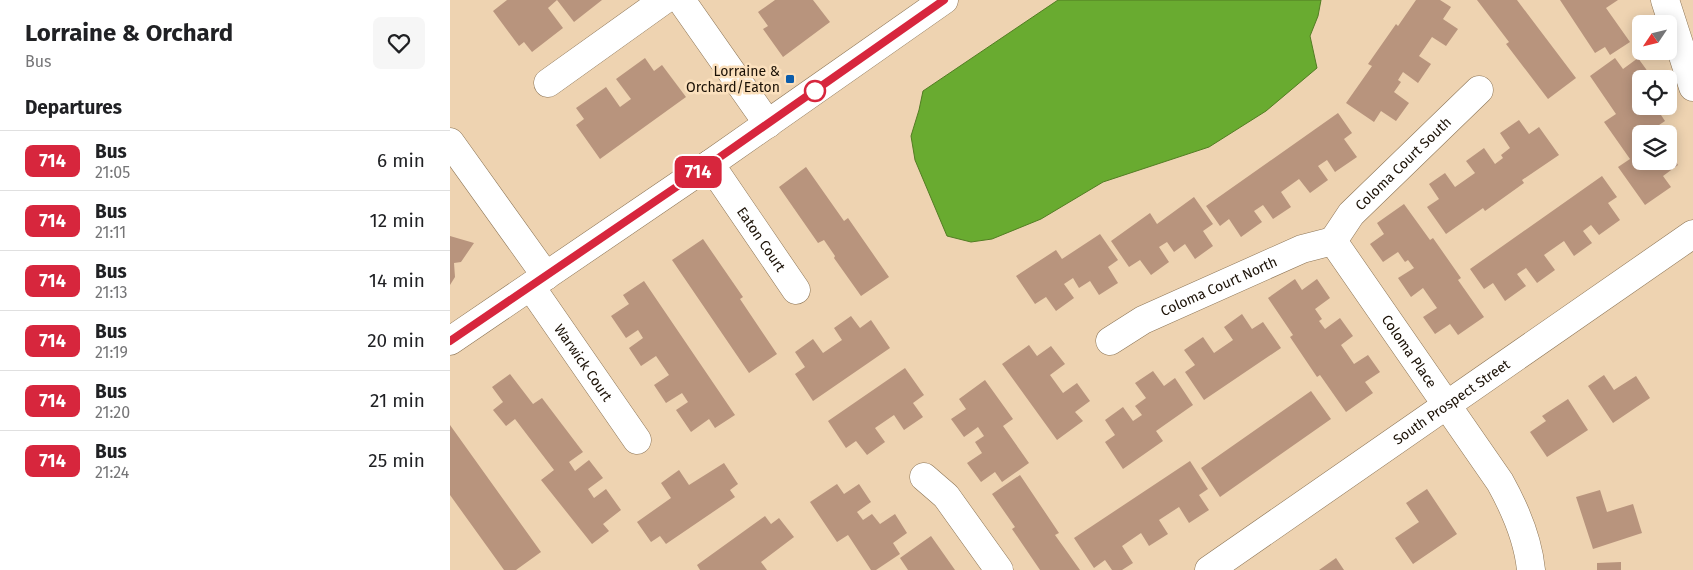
<!DOCTYPE html>
<style>
body{margin:0;font-family:"Fira Sans",sans-serif;background:#f6f6f6;color:#202124;height:100vh;display:flex;flex-direction:column;font-size:19px;white-space:nowrap}
*{box-sizing:border-box;margin:0}
p{font-size:16px;color:#757577}
.icon{flex:none;width:28px;height:28px;fill:none;stroke:currentColor;stroke-width:2;stroke-linecap:round;stroke-linejoin:round}
.map{position:relative;flex:1;overflow:hidden}
.drawer{display:flex;flex-direction:column;background:#fff;width:450px}
.drawer>*{flex:none}
.badge{padding:0 10px;border-radius:8px;font-size:18px;line-height:32px}
.needle{width:32px;rotate:235deg}
.controls{position:absolute;left:1182px;top:15px;display:grid;gap:10px}
.controls a{display:grid;place-items:center;width:45px;height:45px;border-radius:8px;background:#fff;box-shadow:0 2px 12px #0003;font-size:25px}
.map>.badge{position:absolute;translate:-50% -50%;box-shadow:0 0 0 2px #fff}
h2{padding:0 25px;font-size:19px;line-height:45px}
.round{display:grid;place-items:center;flex:none;width:52px;height:52px;border-radius:8px;background:#f6f6f6}
.headline{display:flex;align-items:center;justify-content:space-between;height:85px;padding:0 25px}
h1{font-size:24px;font-weight:700;line-height:38px}
ul{padding:0;list-style:none}
li{display:flex;align-items:center;gap:15px;height:60px;padding:0 25px;border-top:1px solid #e0e0e0}
li div{flex:1}
li b{display:block;font-size:19px}
li em{font-style:normal}
li .badge{min-width:55px;font-weight:700;text-align:center}
main{display:flex;flex:1;min-height:0}
.map>svg:first-child{display:block}
.water{fill:#69ab30;stroke:#527d23}
.building{fill:#b8947d}
.lines{fill:none;stroke-linecap:round;stroke-linejoin:round}
.minor-casing{stroke:#8c7455;stroke-width:29}
.minor{stroke:#fff;stroke-width:28}
.line-casing{stroke:#fff;stroke-width:11}
.line{stroke:#d7263d;stroke-width:8}
.poi-dot{fill:#0b5cab;stroke:#fbe0bd;stroke-width:2}
.stop-dot{fill:#fff;stroke:#d7263d;stroke-width:2.5}
.labels{text-anchor:middle;stroke-width:5;stroke-linejoin:round;paint-order:stroke}
.poi-label{font-size:14px;fill:#1b1106;stroke:#fbe0bd;text-anchor:end}
.street-label{font-size:14px;fill:#1b1106;stroke:#fbe0bd}
</style>
<main>
<section class="drawer">
<div class="headline"><div><h1>Lorraine &amp; Orchard</h1><p>Bus</p></div><a class="round"><svg class="icon" aria-label="heart" viewBox="0 0 24 24"><path d="M12 20l-8-8c-3-5 5-10 8-4 3-6 11-1 8 4z"/></svg></a></div>
<h2>Departures</h2>
<ul>
<li><span class="badge" style="background:#d7263d;color:#fff">714</span><div><b>Bus</b><p>21:05</p></div><em>6 min</em></li>
<li><span class="badge" style="background:#d7263d;color:#fff">714</span><div><b>Bus</b><p>21:11</p></div><em>12 min</em></li>
<li><span class="badge" style="background:#d7263d;color:#fff">714</span><div><b>Bus</b><p>21:13</p></div><em>14 min</em></li>
<li><span class="badge" style="background:#d7263d;color:#fff">714</span><div><b>Bus</b><p>21:19</p></div><em>20 min</em></li>
<li><span class="badge" style="background:#d7263d;color:#fff">714</span><div><b>Bus</b><p>21:20</p></div><em>21 min</em></li>
<li><span class="badge" style="background:#d7263d;color:#fff">714</span><div><b>Bus</b><p>21:24</p></div><em>25 min</em></li>
</ul>
</section>
<div class="map">
<svg width="1243" height="570" viewBox="0 0 1243 570">
<rect width="100%" height="100%" fill="#eed3b1"/>
<path class="water" d="M608 0H871L868 16 860 36 867 68 816 111 759 147 653 182 591 219 542 239 521 242 497 236 465 160 461 136 469 110 473 91Z"/>
<path class="building" d="M57 0H152L124 22 107 0 98 8 113 28 82 52 74 42 69 46 43 11Z
M325 0H363L380 22 333 57 313 29 318 26 308 12Z
M966 0H990L1001 7 993 19 1008 29 996 46 982 37 969 56 981 64 968 83 953 72 948 80 951 82 944 92 959 103 946 121 931 111 924 122 896 103 922 66 918 64 946 24 948 26Z
M1027 0H1067L1126 78 1098 99 1056 44 1059 42Z
M1110 0H1168L1156 8 1180 42 1160 55 1155 47 1145 53Z
M195 58 204 71 212 65 236 97 150 159 126 125 134 119 126 108 156 87 170 107 181 99 166 79Z
M1165 58 1173 69 1188 58 1201 76 1196 79H1191V82L1186 86 1191 94V99L1183 105 1188 112 1196 106H1205L1215 121 1200 131 1202 134H1191V161H1219V151L1228 165 1213 176 1221 187 1195 205 1168 167 1180 159 1154 122 1166 114 1140 76Z
M888 113 902 133 894 139 907 157 885 172 877 160 868 166 878 180 860 193 849 179 831 192 841 207 823 219 813 205 804 211 812 222 791 237 779 219 770 226 756 206Z
M1069 120 1079 134 1089 127 1109 155 1072 180 1074 183 1035 211 1033 208 996 234 977 207 989 199 979 184 995 173 1005 187 1025 173 1016 161 1034 148 1045 164 1053 158 1051 155 1060 148 1050 133Z
M356 167 394 221 398 218 439 277 411 296 384 258 385 256 374 240 368 243 329 187Z
M1152 176 1167 197 1158 203 1170 220 1149 235 1141 225 1133 231 1142 243 1124 256 1114 241 1094 255 1105 270 1087 283 1076 268 1067 274 1076 286 1055 301 1043 283 1034 289 1020 269Z
M744 197 763 224 753 231 763 246 745 259 735 244 724 252 717 242 709 247 719 262 701 275 690 260 679 267 661 241 700 213 707 224Z
M954 204 980 240 983 238 1011 278 1008 280 1034 317 1008 335 1000 324 985 334 973 317 987 308 973 288 961 297 948 278 964 268 958 260 955 262 948 252 933 262 920 244 934 234 927 223Z
M650 234 668 260 658 267 668 283 649 295 640 281 629 288 623 278 614 284 624 298 606 311 596 297 585 304 566 276 606 250 612 259Z
M0 236 24 243 11 262 4 263 5 277 0 285Z
M253 239 293 297 290 299 327 354 299 373 222 260Z
M845 279 852 290 867 279 880 298 865 309 872 319 869 321 875 329 890 318 903 336 891 345 904 364 918 355 930 372 915 382 923 393 896 412 870 375 867 377 840 337 843 335 818 298Z
M194 281 285 415 265 428 259 419 241 432 226 410 238 402 232 393 216 403 204 385 219 375 206 356 191 366 179 348 193 338 188 330 176 338 161 316 179 304 173 295Z
M792 314 802 329 813 322 831 348 754 400 735 372 745 365 734 350 753 337 764 353 783 340 774 327Z
M401 316 410 328 421 320 440 348 363 401 345 374 355 367 345 352 363 339 373 353 392 340 384 328Z
M579 345 587 356 601 346 615 364 600 375 613 393 627 383 640 401 625 412 633 421 607 440 552 364Z
M455 368 474 395 463 403 473 417 454 430 444 415 425 428 435 442 417 455 406 441 396 448 378 421Z
M703 371 714 386 725 378 743 405 706 431 713 441 673 469 655 442 665 435 655 420 673 407 683 421 692 415 685 406 696 398 685 383Z
M60 374 83 404 92 398 133 452 119 462 125 471 139 460 153 478 138 489 144 498 156 489 171 510 153 524 159 531 142 544 91 480 104 470 65 419 56 426 43 410 53 402 42 387Z
M1154 375 1164 390 1186 376 1200 398 1163 423 1138 386Z
M535 380 563 419 553 426 579 463 552 482 545 472 531 482 517 463 532 453 525 442 534 436 528 427 514 437 501 419 516 409 509 399Z
M861 391 881 419 770 497 751 468Z
M1118 399 1138 430 1097 457 1080 432 1096 421 1092 416Z
M0 425 91 552 66 570H54L0 495Z
M740 461 758 489 749 495 759 510 739 523 729 507 709 520 718 534 699 546 691 533 672 546 683 563 672 570H662L655 560 644 568 624 538Z
M274 463 288 484 280 490 285 497 216 544 210 536 201 542 187 522 221 498 211 483 229 470 239 485Z
M570 475 609 533 605 535 630 570H590L562 529 565 527 542 494Z
M387 484 394 494 409 484 421 502 407 512 413 520 422 514 430 524 445 514 457 533 443 543 450 554 426 570H421L398 535 387 542 360 502Z
M977 489 1007 534 963 564 945 538 969 522 956 503Z
M1150 490 1157 512 1183 504 1192 533 1143 549 1126 497Z
M315 516 321 524 329 518 344 537 311 562 317 570H250L247 565Z
M481 536 505 570H458L450 558Z
M886 558 894 570H869Z
M1171 562V570H1147V563Z"/>
<g class="lines">
<g class="minor-casing">
<g id="minor">
<path d="M231 0 318 124"/>
<path d="M1215 0 1243 87"/>
<path d="M98 83 214 0"/>
<path d="M0 142 96 276"/>
<path id="s1" d="M260 164 346 290"/>
<path id="s2" d="M883 241 1050 482C1065 509 1078 538 1081 570"/>
<path id="s3" d="M883 241 901 214 1029 90"/>
<path id="s4" d="M81 287 187 440"/>
<path d="M0 341 260 164 494 0"/>
<path id="s5" d="M660 341 693 320 852 249 883 241"/>
<path d="M474 477 496 496 549 570"/>
<path id="s6" d="M759 570 1243 234"/>
</g>
</g>
<use href="#minor" class="minor"/>
</g>
<g class="lines">
<g class="line-casing">
<path id="line" d="M0 341 260 164 494 0"/>
</g>
<use href="#line" class="line"/>
</g>
<rect class="poi-dot" x="335" y="74" width="10" height="10" rx="2.5"/>
<circle class="stop-dot" cx="365" cy="91" r="10"/>
<g class="labels">
<g class="poi-label">
<text x="330" y="76">Lorraine &amp;<tspan x="330" dy="16">Orchard/Eaton</tspan></text>
</g>
<g class="street-label">
<text dy="5" stroke="none"><textPath href="#s3" startOffset="105">Coloma Court South</textPath></text>
<text dy="5" stroke="none"><textPath href="#s1" startOffset="91">Eaton Court</textPath></text>
<text dy="5" stroke="none"><textPath href="#s5" startOffset="122">Coloma Court North</textPath></text>
<text dy="5" stroke="none"><textPath href="#s2" startOffset="134">Coloma Place</textPath></text>
<text dy="5" stroke="none"><textPath href="#s4" startOffset="92">Warwick Court</textPath></text>
<text dy="5" stroke="none"><textPath href="#s6" startOffset="295">South Prospect Street</textPath></text>
</g>
</g>
</svg>
<div class="controls">
<a><svg class="needle" viewBox="-14 -14 28 28"><path d="M0-13l5 13h-10z" fill="#e53935"/><path d="M0 13l5-13h-10z" fill="#757577"/></svg></a>
<a><svg class="icon" aria-label="locate" viewBox="0 0 24 24"><circle cx="12" cy="12" r="6"/><path d="M12 2v4M12 18v4M2 12h4M18 12h4"/></svg></a>
<a><svg class="icon" aria-label="layers" viewBox="0 0 24 24"><path d="M12 4l9 5-9 5-9-5zM3 14l9 5 9-5"/></svg></a>
</div>
<b class="badge" style="left:248px;top:172px;background:#d7263d;color:#fff">714</b>
</div>
</main>
